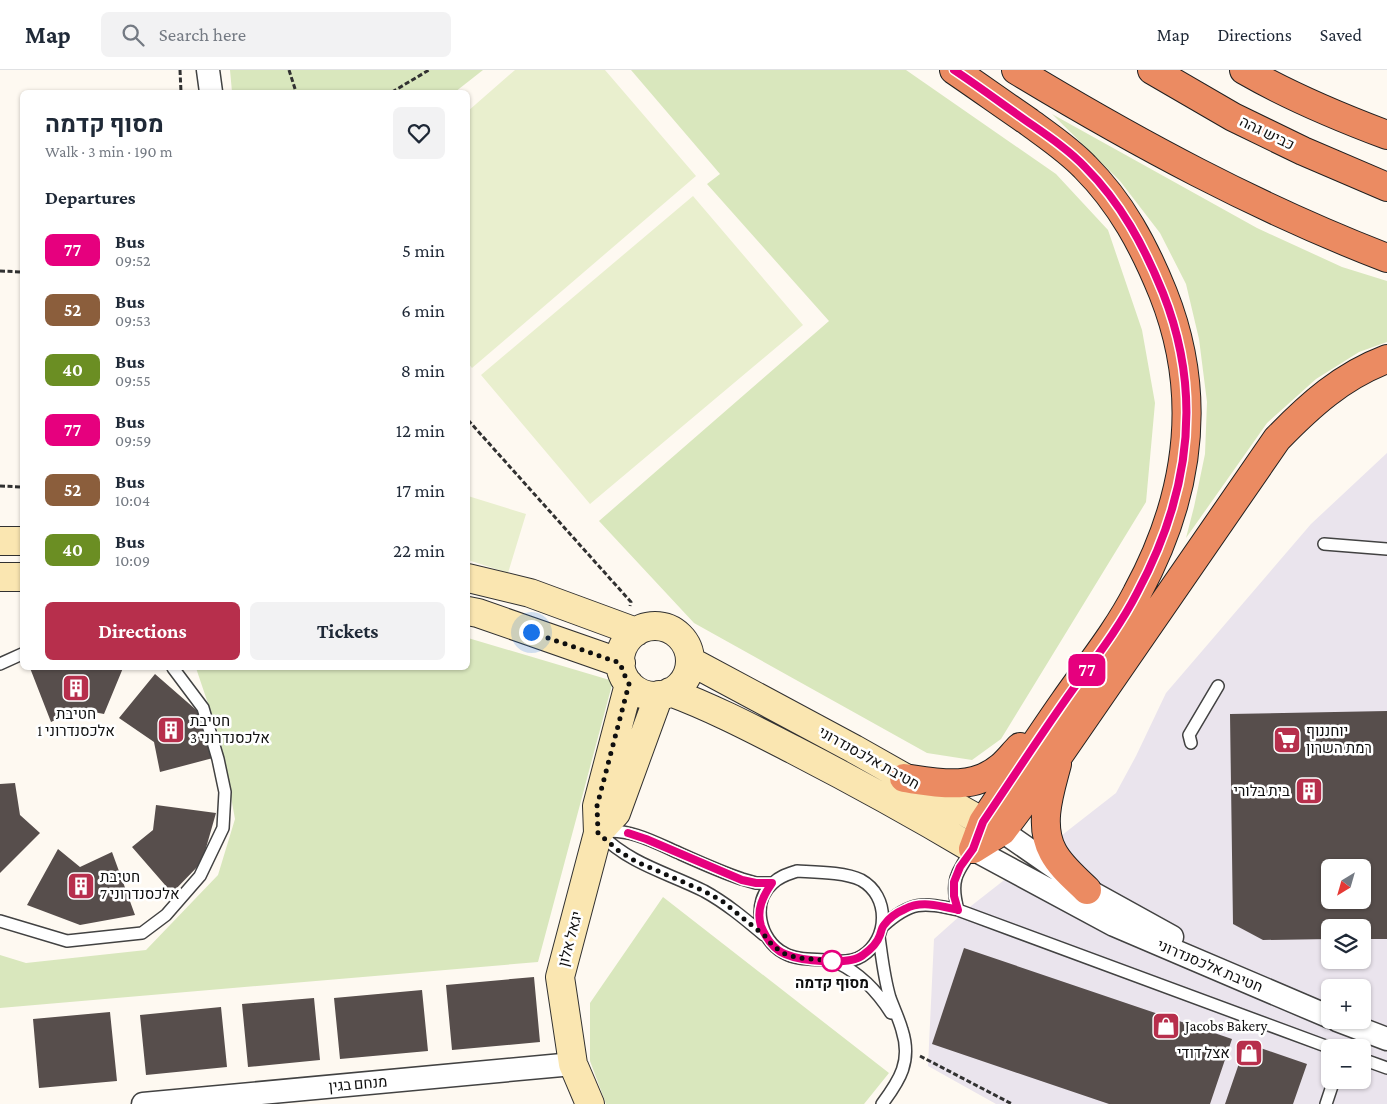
<!DOCTYPE html>
<meta charset="utf-8">
<style>
body{margin:0;font-family:"Crimson Pro",Heebo,serif;background:#f2f2f3;color:#1f2937;height:100vh;display:flex;flex-direction:column;font-size:19px;white-space:nowrap}
*{box-sizing:border-box;margin:0}
p{font-size:16px;color:#747a83}
.icon{flex:none;width:28px;height:28px;fill:none;stroke:currentColor;stroke-width:2;stroke-linecap:round;stroke-linejoin:round}
.map{position:relative;flex:1;overflow:hidden}
.sheet{position:absolute;left:20px;top:20px;width:450px;height:580px;display:flex;flex-direction:column;background:#fff;border-radius:8px;box-shadow:0 1px 4px #0004}
.sheet>*{flex:none}
.badge{padding:0 10px;border-radius:8px;font-size:18px;line-height:32px}
.needle{width:32px;rotate:217deg}
.tools{position:absolute;left:1321px;top:789px;display:grid;gap:10px}
.tools a{display:grid;place-items:center;width:50px;height:50px;border-radius:8px;background:#fff;box-shadow:0 1px 4px #0004;font-size:25px}
.you{position:absolute;width:25px;height:25px;margin:-12px;border:4px solid #fff;border-radius:50%;background:#1a73e8;box-shadow:0 0 0 8px #1a73e833}
.map>.badge{position:absolute;translate:-50% -50%;box-shadow:0 0 0 2px #fff}
h2{padding:0 25px;font-size:19px;line-height:45px}
.round{display:grid;place-items:center;flex:none;width:52px;height:52px;border-radius:8px;background:#f2f2f3}
.overview{display:flex;align-items:center;justify-content:space-between;height:85px;padding:0 25px}
h1{font-size:24px;font-weight:700;line-height:38px}
.button{display:flex;gap:10px;margin-top:auto;padding:10px 25px}
.button a{flex:1;height:58px;border-radius:8px;background:#b72f4c;color:#fff;font-size:20px;font-weight:700;line-height:58px;text-align:center}
.button a+a{background:#f2f2f3;color:#1f2937}
ul{padding:0;list-style:none}
li{display:flex;align-items:center;gap:15px;height:60px;padding:0 25px}
li div{flex:1}
li b{display:block;font-size:19px}
li em{font-style:normal}
li .badge{min-width:55px;font-weight:700;text-align:center}
header{display:flex;align-items:center;gap:30px;box-sizing:border-box;height:70px;padding:0 25px;background:#fff;border-bottom:1px solid #e0e1e3}
header strong{font-size:24px}
nav{display:flex;gap:28px;margin-inline-start:auto;font-size:18px}
.search{width:350px;height:45px;background:#f2f2f3;display:flex;align-items:center;gap:12px;box-sizing:border-box;padding:0 18px;border-radius:8px;color:#747a83;font-size:19px}
.map>svg:first-child{display:block}
.industrial{fill:#eae4ed;fill-rule:evenodd}
.green{fill:#d9e7bd}
.pitch{fill:#e9efce}
.building{fill:#574e4c;fill-rule:evenodd}
.lines{fill:none;stroke-linecap:round;stroke-linejoin:round}
.lane-casing{stroke:#424242;stroke-width:14}
.street-casing{stroke:#424242;stroke-width:25}
.secondary-casing{stroke:#313131;stroke-width:30}
.highway-casing{stroke:#202020;stroke-width:30}
.path{stroke:#313131;stroke-width:3;stroke-dasharray:5 2.5;stroke-linecap:butt}
.lane{stroke:#fff;stroke-width:11}
.street{stroke:#fff;stroke-width:22}
.secondary{stroke:#fae6b1;stroke-width:28}
.highway{stroke:#eb8b62;stroke-width:28}
.line-casing{stroke:#fff;stroke-width:11}
.line{stroke:#e6007e;stroke-width:8}
.walk{stroke:#0f0f0f;stroke-width:5;stroke-dasharray:0 9}
.stop-dot{fill:#fff;stroke:#e6007e;stroke-width:2.5}
.labels{text-anchor:middle;stroke-width:5;stroke-linejoin:round;paint-order:stroke}
.street-label{font-size:15px;fill:#0f0f0f;stroke:#fff}
.poi-label{font-size:15px;fill:#0f0f0f;stroke:#fff;text-anchor:start}
.stop-label{font-size:15px;font-weight:bold;fill:#0f0f0f;stroke:#fff}
</style>
<header>
<strong>Map</strong>
<div class="search"><svg class="icon" aria-label="search" viewBox="0 0 24 24"><circle cx="10" cy="10" r="6"/><path d="M15 15l6 6"/></svg>Search here</div>
<nav><a>Map</a><a>Directions</a><a>Saved</a></nav>
</header>
<div class="map">
<svg width="1387" height="1034" viewBox="0 0 1387 1034">
<rect width="100%" height="100%" fill="#fef9f1"/>
<path class="industrial" d="M1387 383V1034H996L928 996 934 869 971 836 1116 723 1136 686 1166 623 1311 454ZM1330 798H1362V830H1330ZM1330 858H1362V890H1330ZM1330 918H1362V950H1330ZM1330 978H1362V1010H1330Z"/>
<path class="green" d="M230 0H483L455 22H232Z
M631 0H906L1056 104 1108 160 1142 260 1155 333 1146 432 1001 669 972 690 927 683 694 553 599 451 829 251 707 114 720 104Z
M1052 44 1257 158 1342 197 1387 211V272L1359 282 1316 309 1267 353 1186 468 1194 437 1205 384 1207 332 1199 269 1186 214 1160 163 1120 111Z
M468 568 613 611 538 892 0 938V885L26 893 146 880 218 805 235 749 221 672 196 598H468Z
M663 827 889 1003 864 1034H606L590 991V933Z"/>
<path class="pitch" d="M515 0H605L696 106 472 298 468 293V41Z
M693 126 803 255 590 434 481 305Z
M468 426 526 444 508 503 468 490Z"/>
<path class="building" d="M30 598H123L104 644 78 639 51 652Z
M155 604 202 645 213 688 160 702 154 672 119 648Z
M1387 641V869H1362V858H1330V869L1263 870 1233 854 1230 644ZM1330 798H1362V830H1330Z
M15 713 20 745 40 763 0 803V714Z
M156 735 216 743 202 792 172 823 132 777 153 760Z
M58 779 80 797 112 782 135 845 80 855 27 835Z
M964 878 1232 969 1210 1034H1109L932 974Z
M534 907 540 972 452 980 446 915Z
M422 920 428 981 340 989 334 928Z
M314 928 320 990 248 997 242 934Z
M221 937 227 997 146 1005 140 945Z
M110 942 117 1011 39 1018 33 949Z
M1246 973 1307 994 1293 1034H1225Z"/>
<g class="lines">
<g class="lane-casing">
<path id="lane" d="M1324 474 1387 479
M0 594 22 584
M1191 673 1189 665 1218 616
M603 762C630 758 656 773 681 784 701 793 721 802 742 809L756 813H772
M600 764C632 795 666 802 704 821 726 833 745 849 764 865
M797 801C815 802 845 802 861 810 890 826 889 869 862 886 851 893 837 892 825 890 812 889 796 890 784 883 759 870 751 832 773 813 780 806 788 804 797 801Z
M958 840C950 811 956 803 973 779
M0 851 67 871 142 863 166 845 200 806 223 758 225 722 218 689 203 638 173 598
M883 856C911 831 922 832 958 840L1331 978
M879 867C882 888 884 908 890 928 894 939 899 949 902 960 912 991 900 1010 882 1034
M838 893C861 904 877 921 891 943
M1362 989 1387 998
M1326 1034 1334 1010"/>
</g>
<g class="street-casing">
<path id="street" d="M208 0 211 22
M986 753 1002 761 1087 820 1172 867
M973 779 1114 855 1330 947
M1337 950 1387 969
M143 1034 573 994"/>
</g>
<g class="secondary-casing">
<path id="secondary" d="M0 471H22
M0 507H22
M468 508 530 523 636 562
M468 541 478 543 621 593
M620 591a35 35 0 1 1 70 0a35 35 0 1 1-70 0Z
M690 591 854 679 983 752
M670 622C713 638 753 659 794 680 854 711 914 744 973 779
M598 763 616 743 659 625
M590 1034 573 994 560 907 598 763 597 736 629 614"/>
</g>
<g class="highway-casing">
<path id="highway" d="M954 0C979 17 1004 35 1029 52 1048 66 1069 80 1085 97 1121 133 1144 176 1163 223 1204 326 1189 427 1137 523 1117 562 1089 596 1064 632 1036 672 1010 712 983 752L973 779
M1016 0C1135 72 1257 138 1387 188
M1152 0 1233 47 1303 81 1387 117
M1244 0C1289 26 1339 47 1387 65
M1057 694C1050 721 1038 755 1053 782 1061 797 1075 808 1087 820
M904 708C938 713 973 721 1001 697 1008 691 1014 683 1020 677
M973 779 1002 761 1059 685 1277 369C1310 335 1342 306 1387 289"/>
</g>
<path class="path" d="M180 0 181 22
M289 0 296 22
M392 22 429 0
M0 201 22 202
M468 350 631 532 630 536
M0 416 22 417
M920 986 1012 1034"/>
<use href="#lane" class="lane"/>
<use href="#street" class="street"/>
<use href="#secondary" class="secondary"/>
<use href="#highway" class="highway"/>
</g>
<g class="lines">
<g class="line-casing">
<path id="line" d="M628 763 646 769 742 810 756 813H772C763 826 756 840 761 856 766 868 773 879 785 884 801 891 849 896 863 885 870 880 877 874 880 865 881 862 882 857 884 855 889 848 898 842 905 839 921 830 941 836 958 840L954 826V812L960 797 973 779 983 752C1010 712 1036 672 1064 632 1089 596 1117 562 1137 523 1189 426 1204 326 1163 223 1144 176 1121 133 1085 97 1068 79 1045 64 1025 50 1001 33 978 16 954 0"/>
</g>
<use href="#line" class="line"/>
<path class="walk" d="M531 562 620 593 624 604 629 614 597 736 598 763 620 782 637 792 704 821 722 831 765 866 773 876 785 884 798 888 836 891H832"/>
</g>
<defs>
<g id="building-square" transform="scale(1.4375)"><rect x="-9" y="-9" width="18" height="18" rx="4" fill="#b72f4c" stroke="#fff"/><path d="M-4-6H4V6H1V3H-1V6H-4ZM-2.5-4.3h1.7v1.8h-1.7ZM.8-4.3h1.7v1.8H.8ZM-2.5-1h1.7V.8h-1.7ZM.8-1h1.7V.8H.8Z" fill="#fff"/></g>
<g id="supermarket-square" transform="scale(1.4375)"><rect x="-9" y="-9" width="18" height="18" rx="4" fill="#b72f4c" stroke="#fff"/><path d="M-6-5.5h2.5l.6 2H6L4.5 2H-2.5L-4.4-4H-6ZM-1.5 3.2a1.3 1.3 0 1 0 .1 0ZM3 3.2a1.3 1.3 0 1 0 .1 0Z" fill="#fff"/></g>
<g id="shop-square" transform="scale(1.4375)"><rect x="-9" y="-9" width="18" height="18" rx="4" fill="#b72f4c" stroke="#fff"/><path d="M-5-2.5h2.3a2.7 3.5 0 0 1 5.4 0H5L5.5 6h-11ZM-1.5-2.5h3a1.5 2.3 0 0 0-3 0Z" fill="#fff"/></g>
</defs>
<g fill-rule="evenodd">
<use href="#building-square" x="76" y="618"/>
<use href="#building-square" x="171" y="660"/>
<use href="#supermarket-square" x="1287" y="670"/>
<use href="#building-square" x="1309" y="721"/>
<use href="#building-square" x="81" y="816"/>
<use href="#shop-square" x="1166" y="956"/>
<use href="#shop-square" x="1249" y="983"/>
</g>
<circle class="stop-dot" cx="832" cy="891" r="10"/>
<g class="labels">
<g class="street-label">
<text transform="translate(1267 63) rotate(26)" y="5">כביש גהה</text>
<text transform="translate(869 688) rotate(29)" y="5">חטיבת אלכסנדרוני</text>
<text transform="translate(570 869) rotate(-75)" y="5">יגאל אלון</text>
<text transform="translate(1210 896) rotate(23)" y="5">חטיבת אלכסנדרוני</text>
<text transform="translate(358 1014) rotate(-5)" y="5">מנחם בגין</text>
</g>
<g class="poi-label">
<text x="76" y="649" text-anchor="middle">חטיבת<tspan x="76" dy="17">אלכסנדרוני 1</tspan></text>
<text x="190" y="656">חטיבת<tspan x="190" dy="17">אלכסנדרוני 3</tspan></text>
<text x="1306" y="666">יוחננוף<tspan x="1306" dy="17">רמת השרון</tspan></text>
<text x="1290" y="726" text-anchor="end">בית בלורי</text>
<text x="100" y="812">חטיבת<tspan x="100" dy="17">אלכסנדרוני 7</tspan></text>
<text x="1185" y="961">Jacobs Bakery</text>
<text x="1230" y="988" text-anchor="end">אצל דודי</text>
</g>
<g class="stop-label">
<text x="832" y="918">מסוף קדמה</text>
</g>
</g>
</svg>
<div class="tools">
<a><svg class="needle" viewBox="-14 -14 28 28"><path d="M0-13l5 13h-10z" fill="#e53935"/><path d="M0 13l5-13h-10z" fill="#747a83"/></svg></a>
<a><svg class="icon" aria-label="layers" viewBox="0 0 24 24"><path d="M12 4l9 5-9 5-9-5zM3 14l9 5 9-5"/></svg></a>
<a>+</a>
<a>−</a>
</div>
<div class="you" style="left:531px;top:562px"></div>
<b class="badge" style="left:1087px;top:600px;background:#e6007e;color:#fff">77</b>
<section class="sheet">
<div class="overview"><div><h1>מסוף קדמה</h1><p>Walk · 3 min · 190 m</p></div><a class="round"><svg class="icon" aria-label="heart" viewBox="0 0 24 24"><path d="M12 20l-8-8c-3-5 5-10 8-4 3-6 11-1 8 4z"/></svg></a></div>
<h2>Departures</h2>
<ul>
<li><span class="badge" style="background:#e6007e;color:#fff">77</span><div><b>Bus</b><p>09:52</p></div><em>5 min</em></li>
<li><span class="badge" style="background:#8b5e3c;color:#fff">52</span><div><b>Bus</b><p>09:53</p></div><em>6 min</em></li>
<li><span class="badge" style="background:#6b8e23;color:#fff">40</span><div><b>Bus</b><p>09:55</p></div><em>8 min</em></li>
<li><span class="badge" style="background:#e6007e;color:#fff">77</span><div><b>Bus</b><p>09:59</p></div><em>12 min</em></li>
<li><span class="badge" style="background:#8b5e3c;color:#fff">52</span><div><b>Bus</b><p>10:04</p></div><em>17 min</em></li>
<li><span class="badge" style="background:#6b8e23;color:#fff">40</span><div><b>Bus</b><p>10:09</p></div><em>22 min</em></li>
</ul>
<div class="button"><a>Directions</a><a>Tickets</a></div>
</section>
</div>
